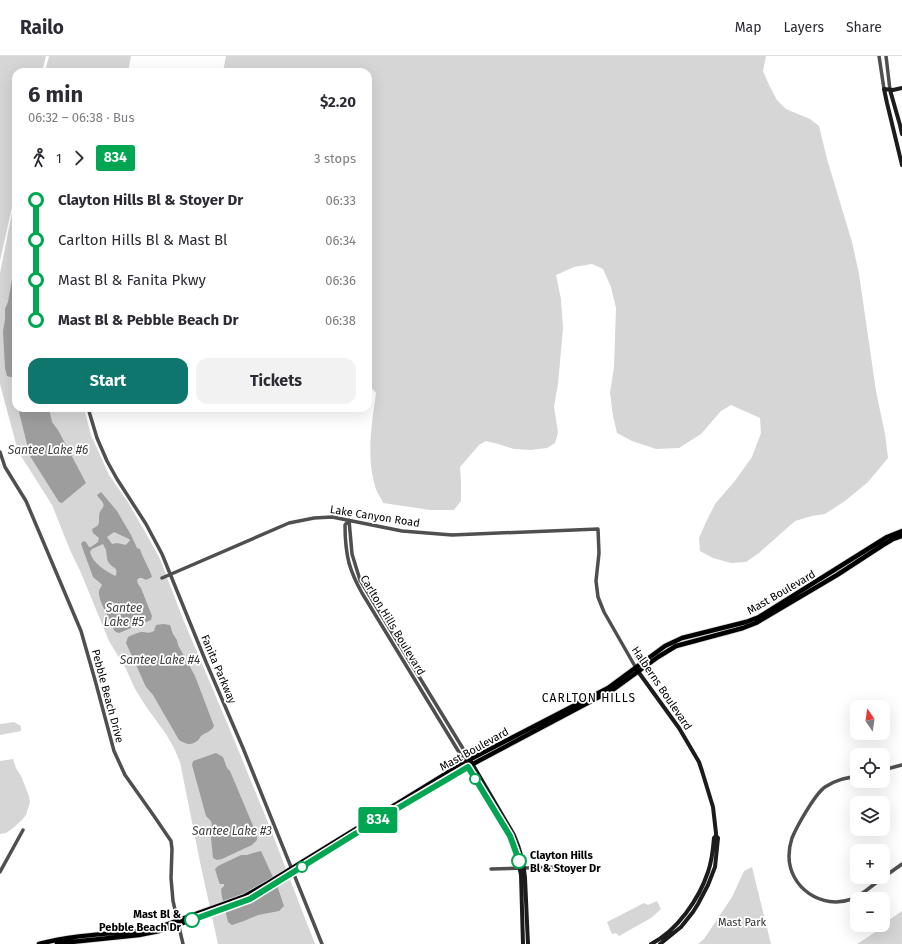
<!DOCTYPE html>
<meta charset="utf-8">
<style>
body{margin:0;font-family:"Fira Sans",sans-serif;background:#f2f2f3;color:#2b2b33;height:100vh;display:flex;flex-direction:column;font-size:15px;white-space:nowrap}
*{box-sizing:border-box;margin:0}
p{font-size:13px;color:#7c7c81}
.icon{flex:none;width:22px;height:22px;fill:none;stroke:currentColor;stroke-width:2;stroke-linecap:round;stroke-linejoin:round}
.map{position:relative;flex:1;overflow:hidden}
.details{position:absolute;left:12px;top:12px;width:360px;height:344px;display:flex;flex-direction:column;background:#fff;border-radius:12px;box-shadow:0 4px 16px #0002}
.details>*{flex:none}
.badge{padding:0 8px;border-radius:3px;font-size:14px;line-height:26px}
.needle{width:26px;rotate:347deg}
.fabs{position:absolute;left:850px;top:644px;display:grid;gap:8px}
.fabs a{display:grid;place-items:center;width:40px;height:40px;border-radius:8px;background:#fff;box-shadow:0 4px 16px #0002;font-size:20px}
.map>.badge{position:absolute;translate:-50% -50%;box-shadow:0 0 0 2px #fff}
.legs{display:flex;align-items:center;gap:6px;height:44px;padding:0 16px;font-size:13px}
.legs p{margin-inline-start:auto}
.overview{display:flex;align-items:center;justify-content:space-between;height:68px;padding:0 16px}
h1{font-size:22px;font-weight:700;line-height:30px}
.primary-button{display:flex;gap:8px;margin-top:auto;padding:8px 16px}
.primary-button a{flex:1;height:46px;border-radius:12px;background:#0f766e;color:#fff;font-size:16px;font-weight:700;line-height:46px;text-align:center}
.primary-button a+a{background:#f2f2f3;color:#2b2b33}
ul{padding:0 16px;list-style:none}
li{display:flex;align-items:center;gap:14px;height:40px;font-size:15px}
li i{display:grid;place-items:center;width:6px;height:100%;margin:0 5px;background:currentColor}
li i::after{content:'';width:10px;height:10px;margin:-5px;border:3px solid;border-radius:50%;background:#fff}
li p{margin-inline-start:auto}
li:first-child i{background:linear-gradient(#0000 50%,currentColor 0)}
li:last-child i{background:linear-gradient(currentColor 50%,#0000 0)}
header{display:flex;align-items:center;gap:24px;box-sizing:border-box;height:56px;padding:0 20px;background:#fff;border-bottom:1px solid #e1e1e2}
header strong{font-size:19px}
nav{display:flex;gap:22px;margin-inline-start:auto;font-size:14px}
.map>svg:first-child{display:block}
.green{fill:#d6d6d6}
.water{fill:#9d9d9d;fill-rule:evenodd}
.lines{fill:none;stroke-linecap:round;stroke-linejoin:round}
.primary-casing{stroke:#dbdbdb;stroke-width:6}
.tertiary{stroke:#4f4f4f;stroke-width:3.5}
.secondary{stroke:#1c1c1c;stroke-width:4}
.primary{stroke:#000;stroke-width:4.5}
.line-1-casing{stroke:#fff;stroke-width:9}
.line-1{stroke:#00a651;stroke-width:6}
.stop-1-dot{fill:#fff;stroke:#00a651;stroke-width:2}
.labels{text-anchor:middle;stroke-width:3.5;stroke-linejoin:round;paint-order:stroke}
.street-label{font-size:11px;fill:#000;stroke:#fff}
.stop-label{font-size:11px;font-weight:bold;fill:#000;stroke:#fff;text-anchor:start}
.park-label{font-size:11px;fill:#2d2d2d;stroke:#fff}
.water-label{font-size:12px;font-style:italic;fill:#3e3e3e;stroke:#fff}
.neighbourhood-label{font-size:12px;letter-spacing:1px;fill:#000;stroke:#fff}
</style>
<header>
<strong>Railo</strong>
<nav><a>Map</a><a>Layers</a><a>Share</a></nav>
</header>
<div class="map">
<svg width="902" height="888" viewBox="0 0 902 888">
<rect width="100%" height="100%" fill="#fff"/>
<path class="green" d="M0 0H46L42 16H16V133L0 205Z
M49 0H131L128 16H45Z
M226 0H766L763 15 769 29 777 44 786 53 810 63 819 70 827 103 852 186 859 218 876 335 885 378 888 402 868 426 845 445 825 458 812 460 795 465 759 497 746 506 731 507 713 502 700 495 699 482 706 466 715 448 734 426 752 401 761 377 760 362 731 349 721 355 701 378 679 392 656 393 632 385 617 377 613 360 610 337 614 311 616 252 611 231 603 213 592 208 574 211 556 219 561 243 563 272 558 328 554 350 558 377 555 387 547 392 531 394 514 393 498 388 486 385 479 389 460 411 461 426V445L454 454H430L383 447C381 441 376 436 375 430 366 400 372 367 376 337L370 330 368 329V16H223Z
M16 137V352H84L91 379 109 419 128 446 148 481 160 503 183 563 228 669 269 769 315 888H218L201 811 180 706 174 692 166 678 147 652 135 633 126 613 109 585 81 517 70 494 52 449 21 400 16 388 0 328V217Z
M14 666 21 670V675L0 679V668Z
M13 703 16 712 21 720 29 740 30 746 26 759 22 764 12 773 6 777 0 778V705Z
M752 811 771 888H698L704 883 732 841 744 815Z
M657 845 661 853 651 862 619 880 616 877 612 878 607 866 644 847 648 849Z
M902 855V888H857L877 875 883 868Z"/>
<path class="water" d="M16 214V321H10L7 320 5 312 3 276 5 263V253L8 246 12 223 14 216Z
M18 352H49L52 366 58 374 86 427 62 447 59 446 30 400Z
M101 436 117 455 131 479 137 492 140 493C143 503 149 511 152 521L146 524 142 522H139L137 524 138 528 141 532 152 560 151 564 119 577C117 576 115 576 114 574 112 571 111 567 110 565 106 556 100 547 99 538 98 534 101 532 102 529 99 525 96 524 93 521L81 488 83 485 86 486 89 491H91L98 486 99 482 93 477 92 473C94 472 96 471 98 469 100 466 98 460 100 456 101 453 105 451 103 447 102 444 98 442 97 439ZM114 476 129 483 130 484 126 489 117 487 112 488 107 481ZM103 488C104 490 105 492 106 494 107 498 106 503 109 507 113 513 118 510 116 519L115 520C105 514 93 508 90 496L92 493Z
M163 568 170 569 173 578 177 584 178 589 195 620 214 670C211 676 206 676 201 680 200 681 199 684 197 685 191 690 185 688 179 684L153 639 146 631 126 587 128 581C132 579 136 577 141 576 146 576 149 578 154 575L156 569Z
M216 697 223 701 227 712 230 715 257 779V784L252 789 222 803 217 804 213 802 210 772 212 769 211 765 206 760 192 709 193 705Z
M261 795 278 832 284 850 279 855 258 859 244 865 232 869 228 866 222 841 221 833 224 830V828H220L219 826 215 813 218 810 222 808 241 799H247L253 797Z"/>
<g class="lines">
<g class="primary-casing">
<path id="primary" d="M39 888C72 879 106 878 140 875L165 869 226 847 245 840 268 827 465 706 608 632 665 590 682 582 746 566 759 561 887 481 902 475
M57 888 71 886 139 879 159 875 229 851 250 843 371 768 469 710 614 633 658 601 676 590 743 572 756 567 837 519 883 489 893 483 902 480"/>
</g>
<path class="tertiary" d="M879 0 884 33
M886 0 890 34
M88 352 97 382 107 405 117 423 146 468 162 498 206 606 243 692 322 888
M0 396 5 411 26 445 81 575 95 624 114 695 125 719 154 760 171 785 172 793 171 822 173 845 183 888
M349 464 345 469C345 481 346 495 349 507 352 518 357 528 362 537L465 706
M349 464 352 498 360 524 470 704
M162 522 289 467 314 462 332 461 402 475 452 479 598 473 599 497 596 525 598 541 604 556 636 612
M883 714 902 709
M857 720C846 722 835 724 825 731 815 738 797 770 792 782 790 788 789 794 789 800 789 832 822 854 852 843 862 839 869 832 877 826 885 820 894 814 902 808
M491 813 559 811
M0 816 23 774"/>
<path class="secondary" d="M902 32 893 34 884 33 887 47 902 109
M890 34 900 69 902 78
M637 614 679 672 699 706 702 715 713 751 716 777V780L714 782C713 794 712 805 708 816 699 843 677 875 651 888
M470 704 514 779C520 793 524 807 525 822L528 888
M465 706 510 780 517 799 521 819 523 888
M660 888 681 871 693 856 698 848 708 829 715 811 718 782 716 780"/>
<use href="#primary" class="primary"/>
</g>
<g class="lines">
<g class="line-1-casing">
<path id="line-1" d="M192 864 250 843 371 768 468 711 510 780 513 788 519 805"/>
</g>
<use href="#line-1" class="line-1"/>
</g>
<g class="stop-1-dot">
<circle cx="475" cy="723" r="5"/>
<circle cx="519" cy="805" r="7"/>
<circle cx="302" cy="811" r="5"/>
<circle cx="192" cy="864" r="7"/>
</g>
<g class="labels">
<g class="street-label">
<text transform="translate(375 460) rotate(9)" y="4">Lake Canyon Road</text>
<text transform="translate(781 536) rotate(-30)" y="4">Mast Boulevard</text>
<text transform="translate(393 569) rotate(59)" y="4">Carlton Hills Boulevard</text>
<text transform="translate(219 613) rotate(67)" y="4">Fanita Parkway</text>
<text transform="translate(662 632) rotate(56)" y="4">Halberns Boulevard</text>
<text transform="translate(108 640) rotate(75)" y="4">Pebble Beach Drive</text>
<text transform="translate(474 693) rotate(-29)" y="4">Mast Boulevard</text>
</g>
<g class="stop-label">
<text x="530" y="803">Clayton Hills<tspan x="530" dy="13">Bl &amp; Stoyer Dr</tspan></text>
<text x="181" y="862" text-anchor="end">Mast Bl &amp;<tspan x="181" dy="13">Pebble Beach Dr</tspan></text>
</g>
<g class="park-label">
<text x="742" y="870">Mast Park</text>
</g>
<g class="water-label">
<text x="48" y="398">Santee Lake #6</text>
<text x="124" y="556">Santee<tspan x="124" dy="14">Lake #5</tspan></text>
<text x="160" y="608">Santee Lake #4</text>
<text x="232" y="779">Santee Lake #3</text>
</g>
<g class="neighbourhood-label">
<text x="589" y="646">CARLTON HILLS</text>
</g>
</g>
</svg>
<div class="fabs">
<a><svg class="needle" viewBox="-14 -14 28 28"><path d="M0-13l5 13h-10z" fill="#e53935"/><path d="M0 13l5-13h-10z" fill="#7c7c81"/></svg></a>
<a><svg class="icon" aria-label="locate" viewBox="0 0 24 24"><circle cx="12" cy="12" r="6"/><path d="M12 2v4M12 18v4M2 12h4M18 12h4"/></svg></a>
<a><svg class="icon" aria-label="layers" viewBox="0 0 24 24"><path d="M12 4l9 5-9 5-9-5zM3 14l9 5 9-5"/></svg></a>
<a>+</a>
<a>−</a>
</div>
<b class="badge" style="left:378px;top:764px;background:#00a651;color:#fff">834</b>
<section class="details">
<div class="overview"><div><h1>6 min</h1><p>06:32 – 06:38 · Bus</p></div><b>$2.20</b></div>
<div class="legs"><svg class="icon" aria-label="walk" viewBox="0 0 24 24"><circle cx="13" cy="4" r="2"/><path d="M13 8l-2 6 4 7M11 14l-3 7M7 12l3-4h3l4 4"/></svg>1<svg class="icon" aria-label="forward" viewBox="0 0 24 24"><path d="M9 5l7 7-7 7"/></svg><b class="badge" style="background:#00a651;color:#fff">834</b><p>3 stops</p></div>
<ul>
<li><i style="color:#00a651"></i><b>Clayton Hills Bl &amp; Stoyer Dr</b><p>06:33</p></li>
<li><i style="color:#00a651"></i><span>Carlton Hills Bl &amp; Mast Bl</span><p>06:34</p></li>
<li><i style="color:#00a651"></i><span>Mast Bl &amp; Fanita Pkwy</span><p>06:36</p></li>
<li><i style="color:#00a651"></i><b>Mast Bl &amp; Pebble Beach Dr</b><p>06:38</p></li>
</ul>
<div class="primary-button"><a>Start</a><a>Tickets</a></div>
</section>
</div>
